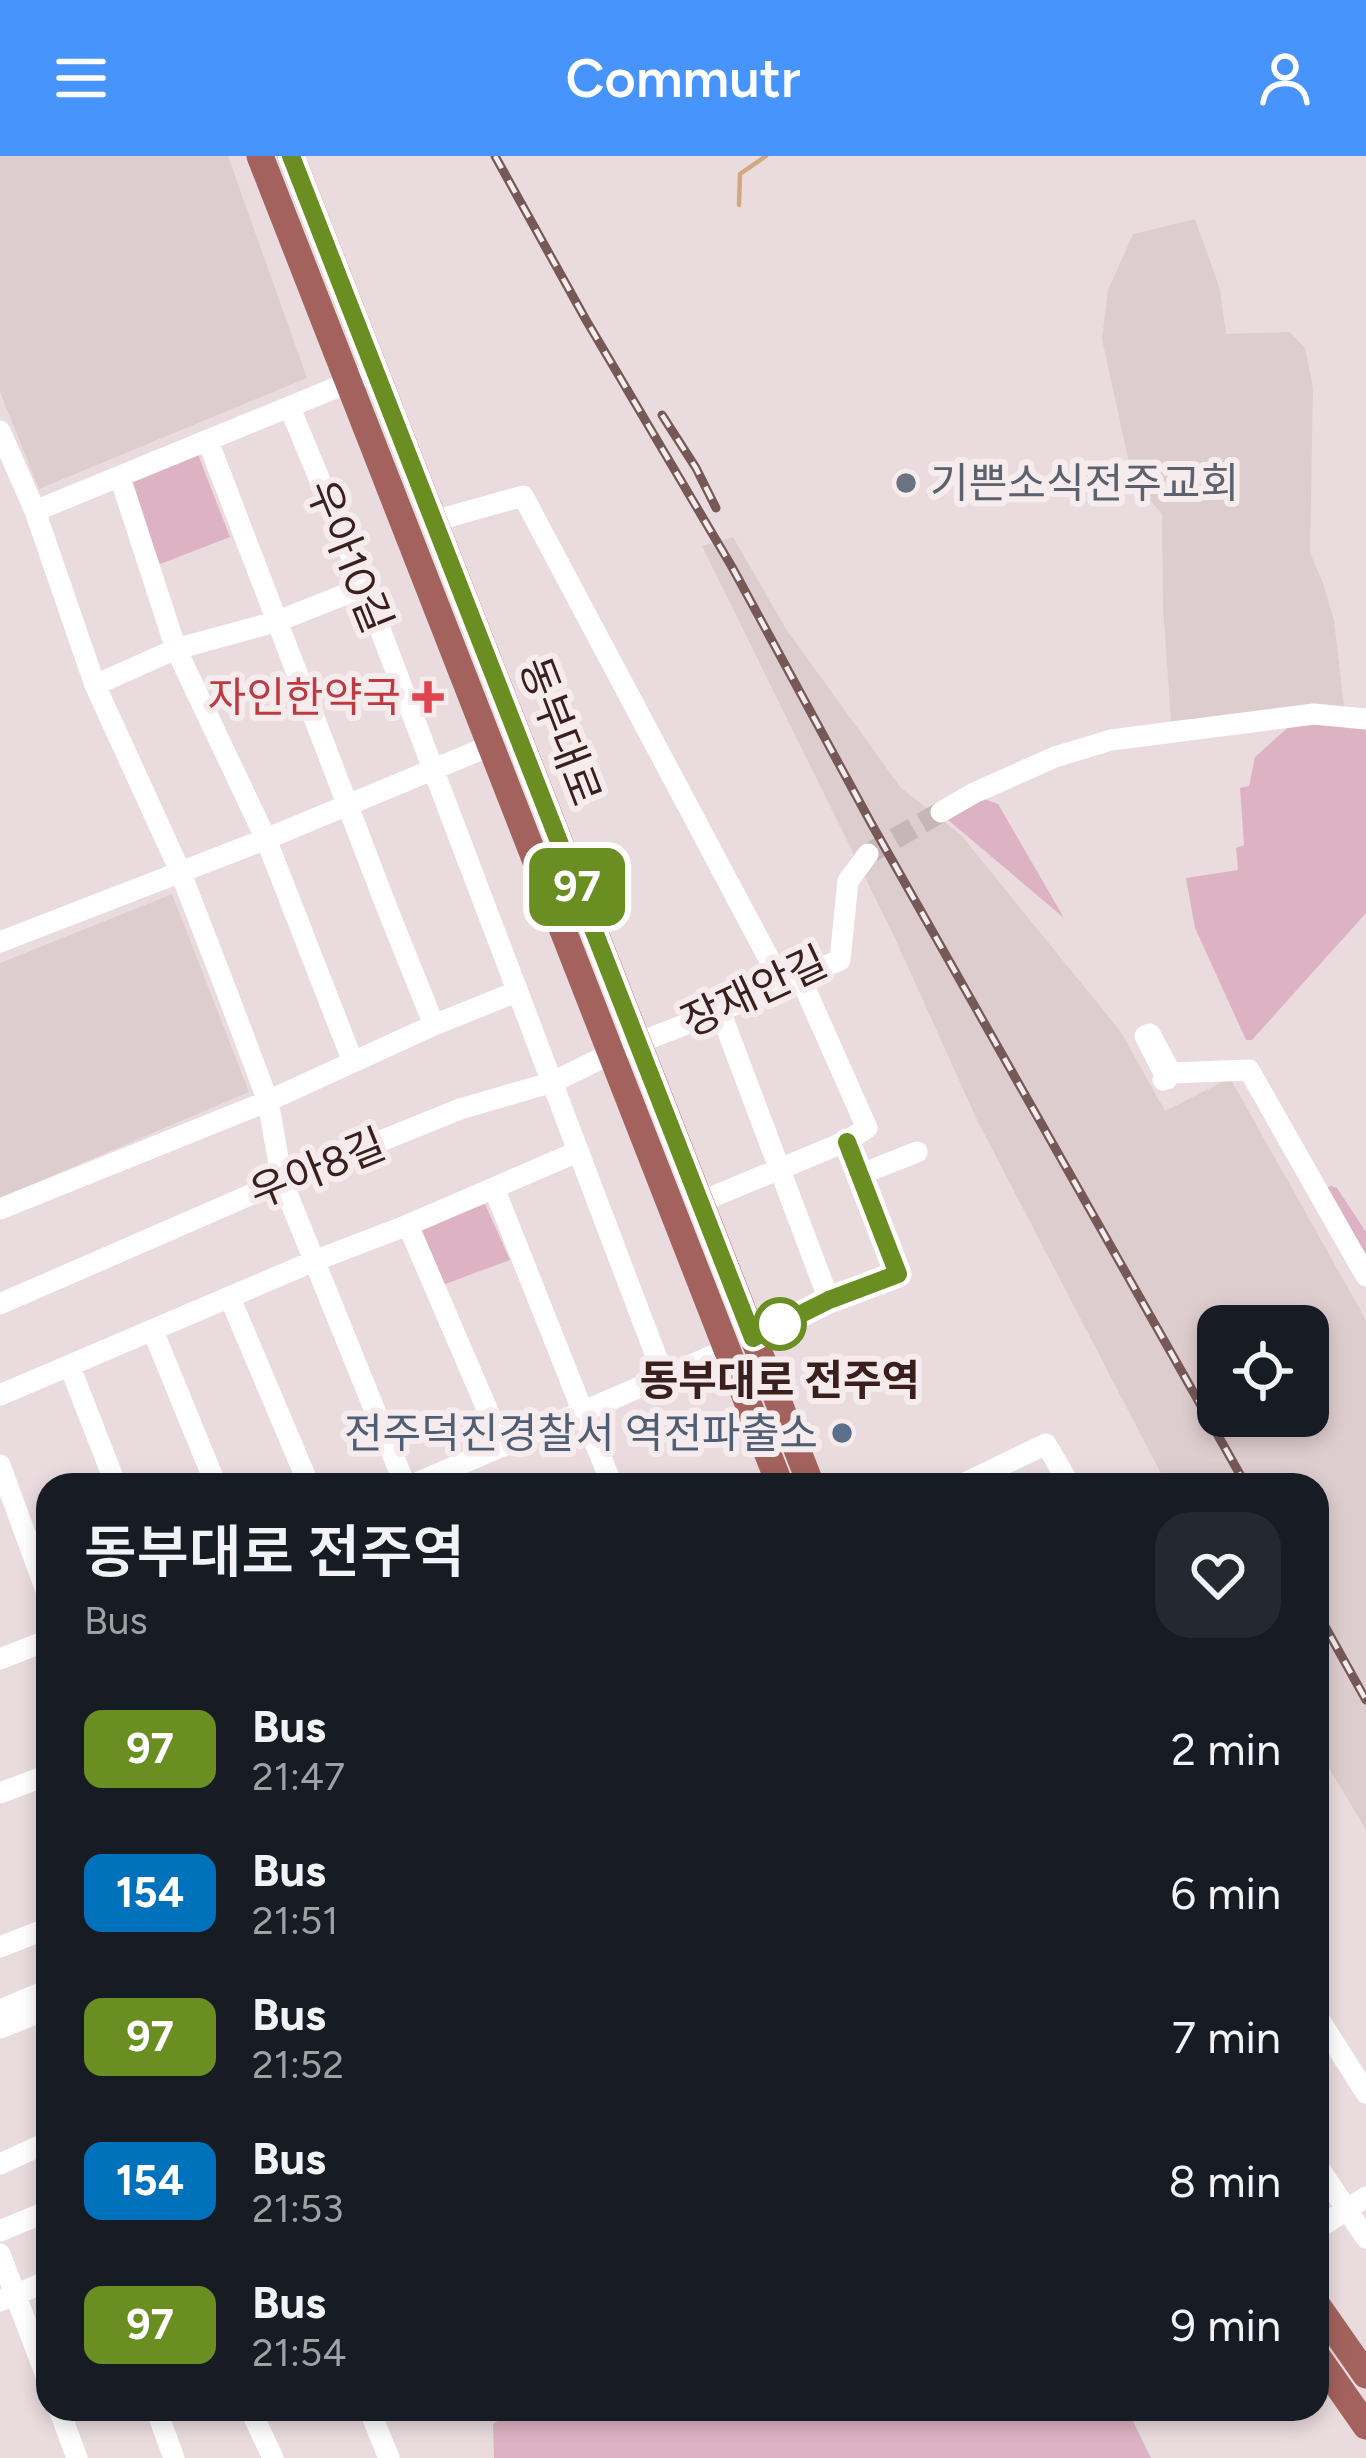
<!DOCTYPE html>
<meta charset="utf-8">
<style>
body{margin:0;font-family:Figtree,"Noto Sans KR",sans-serif;background:#242831;color:#f1f3f6;height:100vh;display:flex;flex-direction:column;font-size:45px;white-space:nowrap}
*{box-sizing:border-box;margin:0}
p{font-size:39px;color:#9ea1a6}
.icon{flex:none;width:66px;height:66px;fill:none;stroke:currentColor;stroke-width:2;stroke-linecap:round;stroke-linejoin:round}
.map{position:relative;flex:1;overflow:hidden}
.drawer{position:absolute;left:36px;top:1317px;width:1293px;height:948px;display:flex;flex-direction:column;background:#171b24;border-radius:36px;box-shadow:0 6px 18px #0003}
.drawer>*{flex:none}
.badge{padding:0 24px;border-radius:18px;font-size:42px;line-height:78px}
.buttons{position:absolute;left:1197px;top:1149px;display:grid;gap:24px}
.buttons a{display:grid;place-items:center;width:132px;height:132px;border-radius:24px;background:#171b24;box-shadow:0 6px 18px #0003;font-size:60px}
.map>.badge{position:absolute;translate:-50% -50%;box-shadow:0 0 0 6px #fff}
.round{display:grid;place-items:center;flex:none;width:126px;height:126px;border-radius:36px;background:#242831}
.headline{display:flex;align-items:center;justify-content:space-between;height:204px;padding:0 48px}
h1{font-size:57px;font-weight:600;line-height:90px}
ul{padding:0;list-style:none}
li{display:flex;align-items:center;gap:36px;height:144px;padding:0 48px}
li div{flex:1}
li b{display:block;font-size:45px}
li em{font-style:normal}
li .badge{min-width:132px;font-weight:700;text-align:center}
header{display:flex;justify-content:space-between;align-items:center;height:156px;padding:0 48px;background:#4794fd;color:#fff;font-size:54px;font-weight:600}
.map>svg:first-child{display:block}
.built{fill:#decdcf;fill-rule:evenodd}
.green{fill:#ddb3c4}
.lines{fill:none;stroke-linecap:round;stroke-linejoin:round}
.stream{stroke:#d4a87f;stroke-width:4.5}
.minor-tunnel{stroke:#c7b6b7;stroke-width:21;stroke-dasharray:21 10;stroke-linecap:butt}
.minor{stroke:#fff;stroke-width:21}
.major{stroke:#a3625d;stroke-width:27}
.rail-casing{stroke:#765957;stroke-width:9}
.rail{stroke:#f6ecee;stroke-width:4.5;stroke-dasharray:14;stroke-linecap:butt}
.line-casing{stroke:#fff;stroke-width:27}
.line{stroke:#6b8e23;stroke-width:18}
.worship-dot{fill:#6b7280;stroke:#f6ecee;stroke-width:4.5}
.health-dot{fill:#e0444e;stroke:#f6ecee;stroke-width:4.5}
.stop-dot{fill:#fff;stroke:#6b8e23;stroke-width:6}
.service-dot{fill:#5c6f8a;stroke:#f6ecee;stroke-width:4.5}
.labels{text-anchor:middle;stroke-width:12;stroke-linejoin:round;paint-order:stroke}
.worship-label{font-size:42px;fill:#5b616d;stroke:#f6ecee;text-anchor:start}
.street-label{font-size:42px;fill:#3a1f1d;stroke:#f6ecee}
.health-label{font-size:42px;fill:#be3a42;stroke:#f6ecee;text-anchor:end}
.stop-label{font-size:42px;font-weight:bold;fill:#3a1f1d;stroke:#f6ecee}
.service-label{font-size:42px;fill:#4e5e75;stroke:#f6ecee;text-anchor:end}
</style>
<header><svg class="icon" aria-label="menu" viewBox="0 0 24 24"><path d="M4 6h16M4 12h16M4 18h16"/></svg>Commutr<svg class="icon" aria-label="person" viewBox="0 0 24 24"><circle cx="12" cy="8" r="4"/><path d="M4 21q1-7 8-7t8 7"/></svg></header>
<div class="map">
<svg width="1366" height="2302" viewBox="0 0 1366 2302">
<rect width="100%" height="100%" fill="#eadcde"/>
<path class="built" d="M0 0H228L307 222 39 333 0 236Z
M1195 63 1220 133 1226 178 1290 176 1305 192 1313 232 1310 397 1323 427 1334 464 1344 550 1171 565 1163 452 1162 358 1133 325 1102 183 1108 134 1133 78Z
M733 381 786 473 901 632 961 679 1121 876 1165 955 1230 922 1366 1164V1674L1317 1592V1329H1167L977 964 893 778 702 390ZM1218 1170H1308V1260H1218Z
M172 738 249 936 0 1042V807Z"/>
<path class="green" d="M197 296 230 381 160 408 127 323Z
M1293 567 1366 570V757L1252 884H1246L1195 772 1186 722 1238 714 1236 692 1244 689 1240 632 1249 630 1255 601Z
M984 643 998 648 1064 762 947 663Z
M1331 1030 1337 1032 1366 1076V1107L1324 1033Z
M485 1048 510 1104 440 1130 418 1073Z
M515 2253H1127L1151 2302H494L493 2268Z"/>
<g class="lines">
<path class="stream" d="M739 49 740 18 766 0"/>
<path class="minor-tunnel" d="M868 698 941 656"/>
<path class="minor" d="M290 252 364 431 664 1221
M0 275 35 355 95 529 180 715 223 826 268 945 282 1025 405 1329
M208 285 387 752 434 869
M120 321 176 493 266 683 353 906
M35 355 362 221
M434 365 523 340 783 829
M95 529 176 493 278 465 364 431
M941 656 974 637 1055 601 1111 584 1314 558 1366 563
M0 786 266 683 492 589
M720 855 829 1144
M1163 924 1167 923 1145 880 1150 878 1171 917 1249 914 1366 1120
M859 1019 917 996
M494 1032 612 1329
M700 1046 847 985 867 972 800 821
M0 1053 268 945 434 869 516 836
M408 1069 503 1290
M230 1142 309 1329
M0 1148 282 1025 460 953 553 926 612 897 720 855 840 804 848 725 868 698
M153 1175 216 1329
M753 1182 829 1144 898 1118 847 985
M70 1211 116 1329
M0 1239 314 1105 408 1069 577 996
M0 1309 48 1440
M412 1329 726 1194
M961 1329 1046 1288 1070 1329
M0 1503 48 1484
M0 1637 48 1619
M0 1791 48 1772
M0 1854 48 1834
M1317 1860 1366 1937
M0 1872 48 1853
M0 2008 48 1986
M1317 2009 1366 2082
M1317 2073 1366 2041
M0 2075 48 2055
M0 2098 48 2225
M0 2145 48 2125
M59 2253 77 2302
M156 2253 174 2302
M250 2253 273 2302
M369 2253 389 2302"/>
<path class="major" d="M260 0 780 1329
M291 0 811 1329
M1317 2149 1366 2219
M1317 2200 1366 2270"/>
<g class="rail-casing">
<path id="rail" d="M495 0 586 164 732 411 871 667 1246 1329
M662 259 696 312 716 352
M1317 1456 1366 1544"/>
</g>
<use href="#rail" class="rail"/>
</g>
<g class="lines">
<g class="line-casing">
<path id="line" d="M291 0 753 1182 829 1144 898 1118 847 986"/>
</g>
<use href="#line" class="line"/>
</g>
<circle class="worship-dot" cx="906" cy="327" r="12"/>
<path class="health-dot" d="M422 523h12v12h12v12h-12v12h-12v-12h-12v-12h12z"/>
<circle class="stop-dot" cx="780" cy="1168" r="24"/>
<circle class="service-dot" cx="842" cy="1277" r="12"/>
<g class="labels">
<g class="worship-label">
<text x="930" y="342">기쁜소식전주교회</text>
</g>
<g class="street-label">
<text transform="translate(350 400) rotate(68)" y="15">우아10길</text>
<text transform="translate(561 575) rotate(69)" y="15">동부대로</text>
<text transform="translate(754 835) rotate(-25)" y="15">장재안길</text>
<text transform="translate(317 1012) rotate(-22)" y="15">우아8길</text>
</g>
<g class="health-label">
<text x="401" y="556">자인한약국</text>
</g>
<g class="stop-label">
<text x="780" y="1239">동부대로 전주역</text>
</g>
<g class="service-label">
<text x="818" y="1292">전주덕진경찰서 역전파출소</text>
</g>
</g>
</svg>
<div class="buttons">
<a><svg class="icon" aria-label="locate" viewBox="0 0 24 24"><circle cx="12" cy="12" r="6"/><path d="M12 2v4M12 18v4M2 12h4M18 12h4"/></svg></a>
</div>
<b class="badge" style="left:577px;top:731px;background:#6b8e23;color:#fff">97</b>
<section class="drawer">
<div class="headline"><div><h1>동부대로 전주역</h1><p>Bus</p></div><a class="round"><svg class="icon" aria-label="heart" viewBox="0 0 24 24"><path d="M12 20l-8-8c-3-5 5-10 8-4 3-6 11-1 8 4z"/></svg></a></div>
<ul>
<li><span class="badge" style="background:#6b8e23;color:#fff">97</span><div><b>Bus</b><p>21:47</p></div><em>2 min</em></li>
<li><span class="badge" style="background:#0072bc;color:#fff">154</span><div><b>Bus</b><p>21:51</p></div><em>6 min</em></li>
<li><span class="badge" style="background:#6b8e23;color:#fff">97</span><div><b>Bus</b><p>21:52</p></div><em>7 min</em></li>
<li><span class="badge" style="background:#0072bc;color:#fff">154</span><div><b>Bus</b><p>21:53</p></div><em>8 min</em></li>
<li><span class="badge" style="background:#6b8e23;color:#fff">97</span><div><b>Bus</b><p>21:54</p></div><em>9 min</em></li>
</ul>
</section>
</div>
